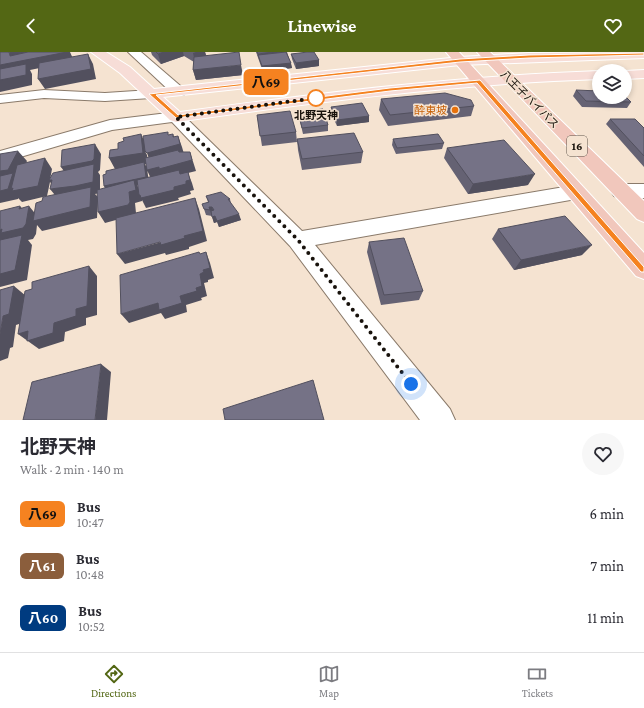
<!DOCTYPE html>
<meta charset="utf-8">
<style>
body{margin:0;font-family:"Crimson Pro","Noto Sans JP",serif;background:#f7f7f7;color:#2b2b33;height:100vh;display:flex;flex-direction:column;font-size:15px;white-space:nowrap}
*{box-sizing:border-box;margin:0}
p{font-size:13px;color:#7c7c81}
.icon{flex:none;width:22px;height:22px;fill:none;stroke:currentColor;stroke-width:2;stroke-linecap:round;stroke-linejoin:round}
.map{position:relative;height:368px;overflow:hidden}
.panel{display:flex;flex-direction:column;background:#fff;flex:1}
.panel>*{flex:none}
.badge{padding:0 8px;border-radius:6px;font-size:14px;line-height:26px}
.buttons{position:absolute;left:592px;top:12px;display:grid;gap:8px}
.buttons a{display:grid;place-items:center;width:40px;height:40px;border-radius:50%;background:#fff;box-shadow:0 2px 6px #0003;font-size:20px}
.you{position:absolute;width:20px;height:20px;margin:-10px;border:3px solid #fff;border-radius:50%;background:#1a73e8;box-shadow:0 0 0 6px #1a73e833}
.map>.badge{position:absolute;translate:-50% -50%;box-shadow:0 0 0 2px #fff}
.round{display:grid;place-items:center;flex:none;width:42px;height:42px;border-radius:21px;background:#f7f7f7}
.head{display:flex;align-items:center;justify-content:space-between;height:68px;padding:0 20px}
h1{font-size:19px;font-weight:700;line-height:30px}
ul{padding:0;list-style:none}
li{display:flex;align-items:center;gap:12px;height:52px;padding:0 20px}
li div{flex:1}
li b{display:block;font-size:15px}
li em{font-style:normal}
li .badge{min-width:44px;font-weight:700;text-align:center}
header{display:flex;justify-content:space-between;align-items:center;height:52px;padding:0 20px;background:#536714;color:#fff;font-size:18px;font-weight:700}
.tabs{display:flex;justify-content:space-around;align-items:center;height:56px;border-top:1px solid #e1e1e2;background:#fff;font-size:11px;color:#7c7c81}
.tabs a{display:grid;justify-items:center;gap:2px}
.tabs .current{color:#536714}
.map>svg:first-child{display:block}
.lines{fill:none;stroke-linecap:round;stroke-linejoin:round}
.minor-casing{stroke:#8a7a6a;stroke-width:2}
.major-casing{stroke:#fff;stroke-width:2}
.highway-casing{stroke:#fff;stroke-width:2}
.minor{fill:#fff;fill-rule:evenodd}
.major{fill:#f7ddd7;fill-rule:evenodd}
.highway{fill:#f1c7bc;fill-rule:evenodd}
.wall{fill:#656273}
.shaded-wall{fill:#52505e}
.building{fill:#757286;stroke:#52505e}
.line{fill:#f58220;stroke:#fff}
.walk{stroke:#18120c;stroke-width:4;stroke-dasharray:0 7.2}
.stop-dot{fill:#fff;stroke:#f58220;stroke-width:2}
.food-dot{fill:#e8710a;stroke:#f5e3d1;stroke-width:1.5}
.labels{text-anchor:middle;stroke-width:3;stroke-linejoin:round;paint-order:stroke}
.far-street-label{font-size:11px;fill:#18120c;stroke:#f5e3d1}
.far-food-label{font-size:11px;fill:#c56008;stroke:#f5e3d1;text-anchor:end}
.far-stop-label{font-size:11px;font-weight:bold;fill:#18120c;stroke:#f5e3d1}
.shield{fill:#f5e3d1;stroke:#5a5147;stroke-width:1}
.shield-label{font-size:12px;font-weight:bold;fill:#18120c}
</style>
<header><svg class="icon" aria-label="back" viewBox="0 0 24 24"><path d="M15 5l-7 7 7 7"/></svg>Linewise<svg class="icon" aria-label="heart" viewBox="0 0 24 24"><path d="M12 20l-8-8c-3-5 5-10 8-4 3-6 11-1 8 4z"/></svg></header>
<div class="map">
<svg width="644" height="368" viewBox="0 0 644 368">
<rect width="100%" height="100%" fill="#f5e3d1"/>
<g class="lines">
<g class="minor-casing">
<path id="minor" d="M128 0H141L184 37 186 40 184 43H174Z
M44 38 105 41 151 38 156 39 158 42 156 45 151 46 105 49 44 46 0 51V43Z
M176 60 182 62 302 179 576 133 583 135 586 140 583 145 576 147 315 193 450 357 455 368H420L290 194 172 70 112 78 0 111V99L110 68Z
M621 132H644V146H621L614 144 611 139 614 134Z"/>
</g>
<g class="major-casing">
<path id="major" d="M91 0H106L130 15 154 37 460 5 529 1 644 0V6L460 13 163 45 180 60C319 41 458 24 599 19V27C457 32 317 50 176 70L170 68 120 21Z
M644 18V26L625 27V19Z"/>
</g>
<g class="highway-casing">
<path id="highway" d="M446 0H459L644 201V227L636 224Z
M477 0H490L644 149V170L637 167Z"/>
</g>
<use href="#minor" class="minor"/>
<use href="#major" class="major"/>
<use href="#highway" class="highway"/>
</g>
<path class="wall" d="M151 0H205L206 3 243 23 196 28 193 18 194 10 184 4 161 12 152 3Z
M256 0H287L292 16 263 20Z
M291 2 319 8V14L296 17 292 7Z
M576 38 631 50 627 56 582 55 573 44Z
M381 47 474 54 471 64 388 74 379 58Z
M331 55 369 64V70L337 74 331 61Z
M298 60 328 73V79L303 82 299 65Z
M257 63 296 80 297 90 262 94Z
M610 67 644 76V115L606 72Z
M297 87 363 100 361 111 302 118 298 98Z
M393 87 444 91 442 97 396 102 392 93Z
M447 96 528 133 468 142 444 106Z
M206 144 230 147 231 152 241 168 219 175 217 170 214 171 212 164 206 163 204 157 208 150Z
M498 177 582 203 514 218 492 187Z
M369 190 423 239 419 248 381 253 367 200Z"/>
<path class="shaded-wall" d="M9 0H70L74 9 30 18 32 22V33L0 40V13L10 4Z
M164 0H183L184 4 161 12 158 2Z
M196 0H205L207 7 195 11 193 1Z
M273 0H287L258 3V7V2Z
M88 2 93 12 96 27 45 37 38 27Z
M319 8V14L296 17V11Z
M291 11 292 16 263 20 262 14Z
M241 13 243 23 196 28 193 18Z
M369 64V70L337 74V68Z
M141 82 146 93 145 99 147 103 148 112H145L147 116 149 131 137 133 140 139 152 129 147 118 190 100 196 119 188 121 192 131 194 138 190 139 191 142 178 146 179 148 146 156 142 148V149L135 151 136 161 134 163 105 171 98 160 129 140 107 141 104 134 115 117 109 106Z
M173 82 177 92 178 84 182 95 184 102 151 112 147 101 173 85Z
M95 92 101 102 100 118 98 120 100 123V141L95 142 98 145 97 166 42 179 37 173 36 182 33 187 28 188 32 193 27 228 0 235V178L19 157 20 154 27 162 29 154 38 165 59 148 50 137 55 136 50 130 47 144 22 150 18 146V147L0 151V119L18 99 27 109 18 127 45 106 52 117 50 128 69 126 61 115Z
M535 122 528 133 468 142 473 132Z
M195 146 199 157 207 189 189 195V197L166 203 165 201 125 212 117 202 184 184Z
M209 155H212L214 161H211Z
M239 162 241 168 219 175 217 169Z
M215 164 217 170 214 171 212 165Z
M592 193 582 203 514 218 521 208Z
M206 200 210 211 214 226 208 228V230L204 231 207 244 201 246 202 248 186 253 187 260 165 267 161 261 129 271 121 262 180 244 196 236 200 222 203 218Z
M89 214 97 224V263L86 266V273L65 280 64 289 39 297 18 282 76 257Z
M14 234 26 244 22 271 16 273 13 295 10 296 8 306 0 309V282L3 264Z
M101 312 111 320 107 368H95Z"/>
<path class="building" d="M0 0H9L10 4 28 0H67L0 13Z
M156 0H164L158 2Z
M239 0 241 13 193 18 194 5Z
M257 0H273L258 2Z
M286 0 291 11 262 14 258 3Z
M308 0H314L319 8 296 11 291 2Z
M88 2 91 17 38 27 39 11Z
M26 12V23L0 28V17Z
M576 38 599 39V45H625V44L631 50 586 49Z
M445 41 471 48 474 54 390 63 381 47Z
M362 51 369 64 337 68 331 55Z
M323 57 328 73 302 76 298 60Z
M290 59 296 80 260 84 257 63Z
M610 67H635L644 76V104Z
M168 80V83L173 82V85L178 84 180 92 147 101 145 99 143 84Z
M354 81 363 100 302 107 297 87Z
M141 82 143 101 109 106 110 98 118 97V91L124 89 123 86Z
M438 82 444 91 397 96 393 87Z
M504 88 535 122 473 132 447 96Z
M95 92 94 107 92 109 61 115 62 98Z
M178 98 179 100H190L192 108 159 117V115L147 118 145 106Z
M18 99 8 118 0 119V102Z
M45 106 38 134 12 139 13 136 11 137 17 113Z
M144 110 146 125 104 134 103 123 106 122V119Z
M94 112 93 130 75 134 50 137 52 128H49L53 121Z
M179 118 180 122 188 120 190 128 186 129V132L174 135V138L141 146 140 143H139L137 128Z
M13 121 8 137 0 139V124Z
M134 128 136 138 129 140 130 150 128 153 98 160 97 138Z
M91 135 90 155 33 169 36 151 42 149 43 145Z
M221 140 230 147H228L239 162 217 169 215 164 212 165 211 159 214 158 212 155H209L210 158 204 157 202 152 209 150 206 144Z
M195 146 203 179 184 184 185 186 161 193 160 190 117 202 116 166Z
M20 154 19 157 29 154 26 172 23 176 1 181 2 177 0 178V159Z
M565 164 592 193 521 208 498 177Z
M22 183 15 218 0 222V188Z
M404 186 423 239 384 243 369 190Z
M199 200 200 202 206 200 210 216 203 218 204 220 200 222 202 234 196 236 197 239 180 244 182 251 159 258 158 251 121 262 120 223Z
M89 214 87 254 76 257V264L54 271 53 281 27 289 28 279 18 282 25 239 32 237V230Z
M14 234 9 262 3 264 0 282V238Z
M101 312 95 368H23L32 330Z
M313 328 324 368H225L223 357Z"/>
<path class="line" d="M644 1V3L529 6 460 10 156 43 178 63 390 36 480 28 644 215V220H641L477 31 390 39 176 66 149 42 460 7 529 3Z"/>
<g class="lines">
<path class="walk" d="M316 46 176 65 298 188 411 332"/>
</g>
<circle class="stop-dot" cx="316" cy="46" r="8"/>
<circle class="food-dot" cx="455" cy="58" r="4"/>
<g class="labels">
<g class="far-street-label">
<text transform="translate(530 47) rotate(45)" y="4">八王子バイパス</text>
</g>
<g class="far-food-label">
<text x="447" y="62">酔東坡</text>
</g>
<g class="far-stop-label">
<text x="316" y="67">北野天神</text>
</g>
<rect class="shield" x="567" y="84" width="20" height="20" rx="3"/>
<g class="shield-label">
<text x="577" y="98">16</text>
</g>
</g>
</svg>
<div class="buttons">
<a><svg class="icon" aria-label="layers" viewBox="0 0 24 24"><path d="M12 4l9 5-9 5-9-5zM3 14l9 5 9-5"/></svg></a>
</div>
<div class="you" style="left:411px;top:332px"></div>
<b class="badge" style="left:266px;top:30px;background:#f58220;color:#111">八69</b>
</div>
<section class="panel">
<div class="head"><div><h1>北野天神</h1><p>Walk · 2 min · 140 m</p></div><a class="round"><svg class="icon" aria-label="heart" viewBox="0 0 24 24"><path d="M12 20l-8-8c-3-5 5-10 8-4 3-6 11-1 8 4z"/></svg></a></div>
<ul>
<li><span class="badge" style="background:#f58220;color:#111">八69</span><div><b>Bus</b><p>10:47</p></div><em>6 min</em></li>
<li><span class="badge" style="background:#8b5e3c;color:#fff">八61</span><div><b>Bus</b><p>10:48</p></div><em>7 min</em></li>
<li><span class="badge" style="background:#003b80;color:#fff">八60</span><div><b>Bus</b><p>10:52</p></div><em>11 min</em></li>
</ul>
</section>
<nav class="tabs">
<a class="current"><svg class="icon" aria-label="directions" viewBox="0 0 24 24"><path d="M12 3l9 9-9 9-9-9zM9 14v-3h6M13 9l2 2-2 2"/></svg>Directions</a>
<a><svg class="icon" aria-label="map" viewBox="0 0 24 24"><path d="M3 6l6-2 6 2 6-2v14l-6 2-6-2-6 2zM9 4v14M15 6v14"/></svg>Map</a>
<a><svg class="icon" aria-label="tickets" viewBox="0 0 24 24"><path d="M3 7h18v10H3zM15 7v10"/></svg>Tickets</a>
</nav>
